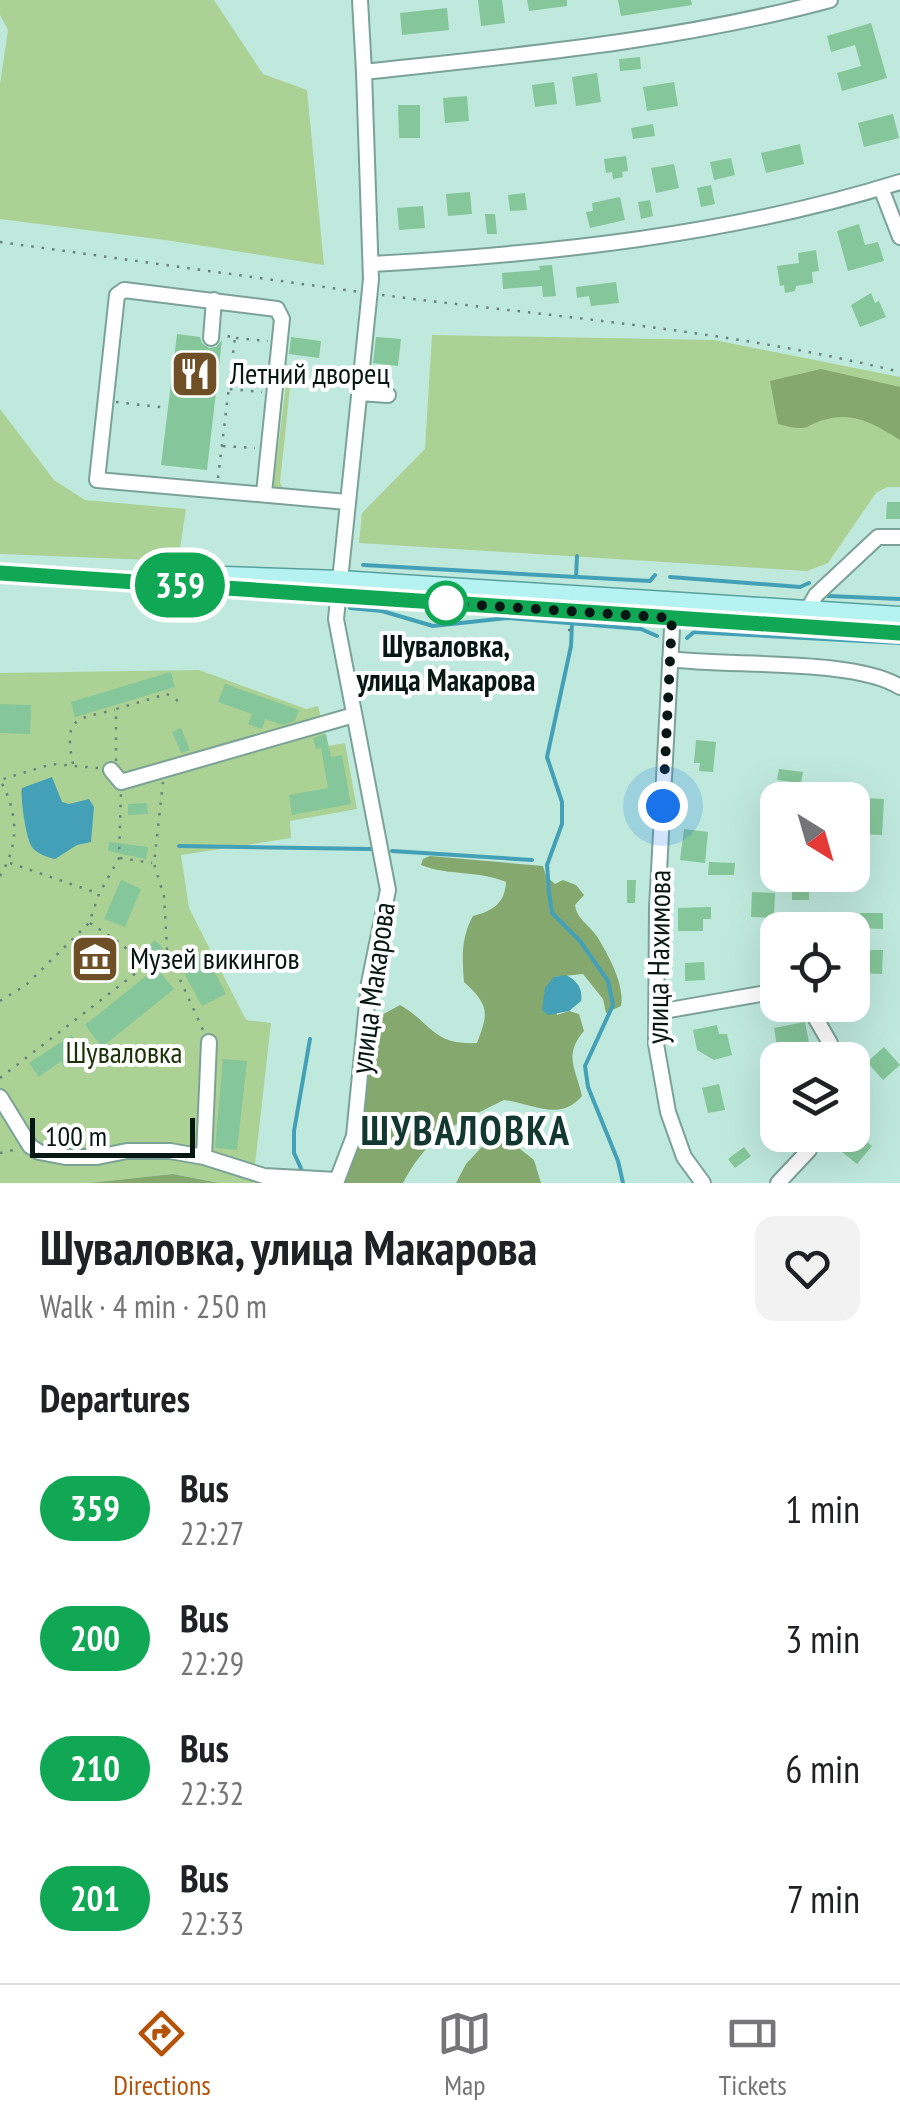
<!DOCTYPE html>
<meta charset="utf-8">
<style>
body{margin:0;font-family:"PT Sans Narrow",sans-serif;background:#f2f2f2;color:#202124;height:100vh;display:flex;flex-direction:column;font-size:38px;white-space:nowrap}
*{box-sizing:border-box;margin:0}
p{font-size:32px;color:#757577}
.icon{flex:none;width:55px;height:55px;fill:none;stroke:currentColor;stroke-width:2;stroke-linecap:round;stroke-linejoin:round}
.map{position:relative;height:1183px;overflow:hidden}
.sheet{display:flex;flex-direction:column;background:#fff;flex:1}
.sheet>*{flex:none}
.badge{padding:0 20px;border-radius:32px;font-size:35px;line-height:65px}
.needle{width:65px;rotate:143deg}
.tools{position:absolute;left:760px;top:782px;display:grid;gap:20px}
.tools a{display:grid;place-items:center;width:110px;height:110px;border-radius:20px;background:#fff;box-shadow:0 10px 40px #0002;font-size:50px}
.scale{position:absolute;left:30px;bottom:25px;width:165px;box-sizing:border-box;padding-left:10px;border:5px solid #071713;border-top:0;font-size:28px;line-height:35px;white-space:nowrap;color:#071713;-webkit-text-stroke:8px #fff;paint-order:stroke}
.you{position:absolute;width:50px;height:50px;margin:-25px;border:8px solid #fff;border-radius:50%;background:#1a73e8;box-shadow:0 0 0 15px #1a73e833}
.map>.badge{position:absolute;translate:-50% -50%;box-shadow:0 0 0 5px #fff}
h2{padding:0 40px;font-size:38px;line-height:90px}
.round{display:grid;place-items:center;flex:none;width:105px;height:105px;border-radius:20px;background:#f2f2f2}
.summary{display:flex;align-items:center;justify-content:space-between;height:170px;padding:0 40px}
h1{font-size:48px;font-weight:600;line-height:75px}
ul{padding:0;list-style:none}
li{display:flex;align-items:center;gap:30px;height:130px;padding:0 40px}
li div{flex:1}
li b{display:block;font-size:38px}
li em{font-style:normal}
li .badge{min-width:110px;font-weight:700;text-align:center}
.dock{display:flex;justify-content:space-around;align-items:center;height:140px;border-top:2px solid #e0e0e0;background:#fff;font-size:28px;color:#757577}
.dock a{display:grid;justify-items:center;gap:5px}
.dock .active{color:#b45309}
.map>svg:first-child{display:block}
.green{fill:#acd195}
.forest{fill:#84a86d}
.water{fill:#44a0b6}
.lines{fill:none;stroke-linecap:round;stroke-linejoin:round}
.stream{stroke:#44a0b6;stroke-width:4}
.building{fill:#85c69a}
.minor-casing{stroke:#7ba296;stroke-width:18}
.major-casing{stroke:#58a09e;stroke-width:21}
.path{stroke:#67847c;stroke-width:2.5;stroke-dasharray:2.5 8;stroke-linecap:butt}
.minor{stroke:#fff;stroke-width:14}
.major{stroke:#b5f2f2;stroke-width:18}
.minor-bridge-casing{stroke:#7ba296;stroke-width:18;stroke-linecap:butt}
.minor-bridge{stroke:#fff;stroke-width:14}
.line-casing{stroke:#fff;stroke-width:22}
.line{stroke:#10a855;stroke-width:15}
.walk{stroke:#071713;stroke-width:10;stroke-dasharray:0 18}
.stop-dot{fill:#fff;stroke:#10a855;stroke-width:5}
.labels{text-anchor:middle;stroke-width:8;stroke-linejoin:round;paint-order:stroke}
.poi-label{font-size:30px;fill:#071713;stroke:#fff;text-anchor:start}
.stop-label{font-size:30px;font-weight:bold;fill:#071713;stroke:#fff}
.street-label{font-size:30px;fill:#071713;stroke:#fff}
.park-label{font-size:30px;fill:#1b3207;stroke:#fff}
.district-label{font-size:40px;font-weight:bold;letter-spacing:2.5px;fill:#12382f;stroke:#fff}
</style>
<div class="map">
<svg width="900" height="1183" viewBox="0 0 900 1183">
<rect width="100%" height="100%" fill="#c0e9dd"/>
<path class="green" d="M0 0H214L263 74 307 90 324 265 165 240 0 219V84L8 30 0 15Z
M432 335 714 340 900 377V487H887L876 493 828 563 807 571 359 543 362 513 425 449Z
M287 377 295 378 294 387H290L280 483 284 490 273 487Z
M0 409 54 480 85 500 186 509 178 561 0 554Z
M199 670 306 709 318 706 328 746 345 743 357 809 290 821 291 838 181 855 189 908 246 1020 271 1023 253 1183H219L173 1174 89 1183H0V673Z"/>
<path class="forest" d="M821 369 900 387V440C879 427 858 413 832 418 803 423 814 434 778 424L770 381Z
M430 856 543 866 546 876 555 884 563 880 576 885 584 895 575 905C577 920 590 925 598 938 609 956 625 986 621 1006L606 1013 603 999 583 974 554 977 557 1015 569 1011 579 1014 584 1031C563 1055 576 1069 582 1096 560 1122 534 1104 504 1100 454 1125 431 1132 403 1183H343C367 1147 366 1072 373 1028L380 1016 400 1005C434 1025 432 1045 477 1043 489 1012 489 1005 464 982 462 959 461 937 473 916 492 911 505 904 506 882 478 870 448 876 421 865L423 859Z
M516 1133 520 1149 534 1160 541 1183H456L466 1164 491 1137Z
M173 1174 219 1183H89Z"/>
<path class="water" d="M52 777 62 802 69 804 89 799 94 807 91 842 77 845 55 859C47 857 37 854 32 847 26 839 20 797 22 788Z
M566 975C577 981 583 988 581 1001L569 1011 548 1015 542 1010 545 988 554 977Z"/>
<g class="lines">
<path class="stream" d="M363 565 576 577 577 556
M578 577 650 581 655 575
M670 577 800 587 809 583
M828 596 900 599
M350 608 382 611 433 626 507 618 641 629 657 636
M572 624 571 646 547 757 562 802V824L547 865 549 892 552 913 580 941 608 981 613 1005 585 1066 588 1087 618 1161 623 1183
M687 638 694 632 900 643
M179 846 372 849
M392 851 532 860
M304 1175 294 1153V1131L310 1039"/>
</g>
<path class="building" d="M478 0H502L505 23 481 26Z
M527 0H567V6L529 11Z
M618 0H691L692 5 621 16Z
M447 8 449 30 402 35 400 13Z
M871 23 887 78 842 91 837 73 861 66 855 45 831 52 827 36Z
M640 57 641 69 620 71 619 59Z
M597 73 601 102 576 106 572 77Z
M554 82 557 104 535 107 532 85Z
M674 82 678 106 647 111 643 87Z
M467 96 469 121 445 123 443 98Z
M398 105H420V138H399Z
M893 114 899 138 864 147 858 123Z
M653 124 655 136 633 139 631 128Z
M800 144 804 164 766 173 761 153Z
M626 156 628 171 622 172 623 177 613 179 612 172 606 173 604 159Z
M731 158 735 175 714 180 710 162Z
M674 164 679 188 656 193 651 168Z
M711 185 715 204 701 207 697 188Z
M470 192 472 214 448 216 446 194Z
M525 193 527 210 510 211 508 195Z
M620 197 625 220 590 228 586 212 593 211 592 203Z
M650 200 653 216 641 219 638 202Z
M423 206 425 228 399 230 397 208Z
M485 214H495L497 234H487Z
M859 224 865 245 878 242 884 261 848 271 837 231Z
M816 250 819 271 812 272 813 283 796 286 795 291 785 293 784 285 780 286 777 266 799 263 798 253Z
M552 265 556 296 543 297 542 286 503 289 502 273 540 270 539 266Z
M616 282 619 303 591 306 589 296 577 298 576 287Z
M871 293 875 303 879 301 886 317 860 327 851 305Z
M177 334 200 337 202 343 209 348 216 347 222 340 207 470 161 465Z
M291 337 321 341 319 358 289 354Z
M376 337 401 339 398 366 373 363Z
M887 502H900V519H886Z
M171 672 175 687 75 717 71 702Z
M225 684 299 710 295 721 282 725 265 719 262 729 248 724 252 714 218 702Z
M0 704 31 705 30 734 0 733Z
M181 728 190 750 181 753 172 732Z
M326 734 331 757 342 755 351 804 292 815 289 795 328 788 321 748 316 749 313 738Z
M696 740 716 742 713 772 699 771 700 763H694Z
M779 769 803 772 801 783 777 780Z
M863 798 884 799 882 835 861 834Z
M147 803 148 814 128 815V804Z
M684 829 708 832 705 863 680 860Z
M109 842 148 847 146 859 108 851Z
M709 862 735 863 734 875H708Z
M121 880 141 889 125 927 104 919Z
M627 880H636L635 903H627Z
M792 886H809V900H792Z
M752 892 775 893 774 918 751 917Z
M711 907V919H703V931H678V908Z
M860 913H883V929L860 928Z
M155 940 163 948 148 962 141 954Z
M92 944 115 963 106 973 95 963 90 969 79 960Z
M861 950H883L882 974 860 973Z
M204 951 226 994 202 1006 179 964Z
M704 962 705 980 685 981V963Z
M156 968 174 989 102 1047 85 1025Z
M805 1022 811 1053 779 1058 774 1028Z
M717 1025 719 1034H727L732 1055 714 1060 697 1050 693 1030Z
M72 1035 84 1054 64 1067 61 1061 39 1077 29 1063Z
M884 1047 900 1065 883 1080 867 1062Z
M223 1059 247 1061 237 1150 215 1148Z
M719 1084 725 1110 708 1113 702 1088Z
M852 1130 872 1146 857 1164 832 1144 840 1135H852Z
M744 1147 751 1156 735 1168 728 1159Z"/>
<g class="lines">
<g class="minor-casing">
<path id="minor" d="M360 0 364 72
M881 188 900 237
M372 264C549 254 730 235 900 182
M371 279 364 72C521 55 678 41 830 0
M211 338 214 300
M359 393 388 395
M264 493 282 319 277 309 124 290 117 295 97 480 347 502
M808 609 816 595 878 537H900
M673 610 657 908 656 1044 668 1112 684 1157 703 1183
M670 659C728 667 855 658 900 687
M111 770 121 782 354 715
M808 1005 830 1043
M658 1012 778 991
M0 1097 30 1146 39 1152 65 1157H97L127 1151H170L204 1157 264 1176 337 1180
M204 1157 209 1042
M336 1183 354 1136 369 983 388 890 336 619 368 309
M778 1183 809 1150"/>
</g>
<g class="major-casing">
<path id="major" d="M0 573 900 633
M195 575 340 580 900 616"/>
</g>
<path class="path" d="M0 242 360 292
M382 295C554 317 731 330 900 372
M236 338 268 341
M230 389 262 392
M116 402 168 408
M223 446 255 448
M218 478 235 337 225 336
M568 630H575
M116 761V709L167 694 178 701
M73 764C64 719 73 719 115 710
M120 858 152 863
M10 863 97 893
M0 876C20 844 18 812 0 780L52 764 98 768
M90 923 120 943 147 967
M167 951 203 1030
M0 1001 26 985 89 923 99 894 119 858 121 793
M0 1078 167 949 164 896 154 864 163 782
M0 1153 19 1149"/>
<use href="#minor" class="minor"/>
<use href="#major" class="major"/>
<g class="minor-bridge-casing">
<path id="minor-bridge" d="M368 309 371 279"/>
</g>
<use href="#minor-bridge" class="minor-bridge"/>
</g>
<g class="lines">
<g class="line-casing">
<path id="line" d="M0 573 900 633"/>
</g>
<use href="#line" class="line"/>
<path class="walk" d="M446 603 672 618 663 806"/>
</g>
<defs>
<g id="restaurant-square" transform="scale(2.5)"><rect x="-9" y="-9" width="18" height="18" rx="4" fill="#6f4f25" stroke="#fff"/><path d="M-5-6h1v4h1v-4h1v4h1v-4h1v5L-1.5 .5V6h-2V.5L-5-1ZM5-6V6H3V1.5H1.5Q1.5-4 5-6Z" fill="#fff"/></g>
<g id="museum-square" transform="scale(2.5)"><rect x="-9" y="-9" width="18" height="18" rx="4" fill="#6f4f25" stroke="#fff"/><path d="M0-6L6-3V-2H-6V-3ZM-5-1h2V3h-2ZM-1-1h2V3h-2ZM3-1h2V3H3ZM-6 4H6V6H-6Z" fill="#fff"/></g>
</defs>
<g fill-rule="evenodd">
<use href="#restaurant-square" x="195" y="374"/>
<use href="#museum-square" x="95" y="959"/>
</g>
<circle class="stop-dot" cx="446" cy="603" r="20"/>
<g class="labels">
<g class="poi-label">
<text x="230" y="384">Летний дворец</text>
<text x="130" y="969">Музей викингов</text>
</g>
<g class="stop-label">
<text x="446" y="657">Шуваловка,<tspan x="446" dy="34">улица Макарова</tspan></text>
</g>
<g class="street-label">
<text transform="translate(659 957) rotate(-89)" y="10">улица Нахимова</text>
<text transform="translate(373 988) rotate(-82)" y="10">улица Макарова</text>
</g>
<g class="park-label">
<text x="124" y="1063">Шуваловка</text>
</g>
<g class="district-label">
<text x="466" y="1145">ШУВАЛОВКА</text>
</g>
</g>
</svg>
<div class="tools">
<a><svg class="needle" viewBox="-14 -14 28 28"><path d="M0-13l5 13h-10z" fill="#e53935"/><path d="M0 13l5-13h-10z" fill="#757577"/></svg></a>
<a><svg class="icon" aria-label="locate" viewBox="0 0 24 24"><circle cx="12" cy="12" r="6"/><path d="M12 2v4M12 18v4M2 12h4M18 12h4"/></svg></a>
<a><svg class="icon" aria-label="layers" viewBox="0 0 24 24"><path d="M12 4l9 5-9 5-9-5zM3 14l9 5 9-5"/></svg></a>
</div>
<div class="scale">100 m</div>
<div class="you" style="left:663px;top:806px"></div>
<b class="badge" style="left:180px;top:585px;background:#10a855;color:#fff">359</b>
</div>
<section class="sheet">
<div class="summary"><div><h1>Шуваловка, улица Макарова</h1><p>Walk · 4 min · 250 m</p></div><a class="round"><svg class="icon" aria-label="heart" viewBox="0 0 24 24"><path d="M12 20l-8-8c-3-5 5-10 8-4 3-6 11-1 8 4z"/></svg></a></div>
<h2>Departures</h2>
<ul>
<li><span class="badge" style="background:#10a855;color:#fff">359</span><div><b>Bus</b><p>22:27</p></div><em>1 min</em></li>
<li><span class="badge" style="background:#10a855;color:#fff">200</span><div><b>Bus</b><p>22:29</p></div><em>3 min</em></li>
<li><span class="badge" style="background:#10a855;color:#fff">210</span><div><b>Bus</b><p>22:32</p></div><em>6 min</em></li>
<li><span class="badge" style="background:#10a855;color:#fff">201</span><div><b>Bus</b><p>22:33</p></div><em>7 min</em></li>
</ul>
</section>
<nav class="dock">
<a class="active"><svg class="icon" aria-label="directions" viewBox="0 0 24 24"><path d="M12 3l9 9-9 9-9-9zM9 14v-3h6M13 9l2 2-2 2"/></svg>Directions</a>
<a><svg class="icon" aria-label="map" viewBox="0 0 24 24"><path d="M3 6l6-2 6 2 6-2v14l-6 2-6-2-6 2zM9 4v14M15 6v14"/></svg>Map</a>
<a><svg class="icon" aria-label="tickets" viewBox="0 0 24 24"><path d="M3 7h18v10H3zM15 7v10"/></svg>Tickets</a>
</nav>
